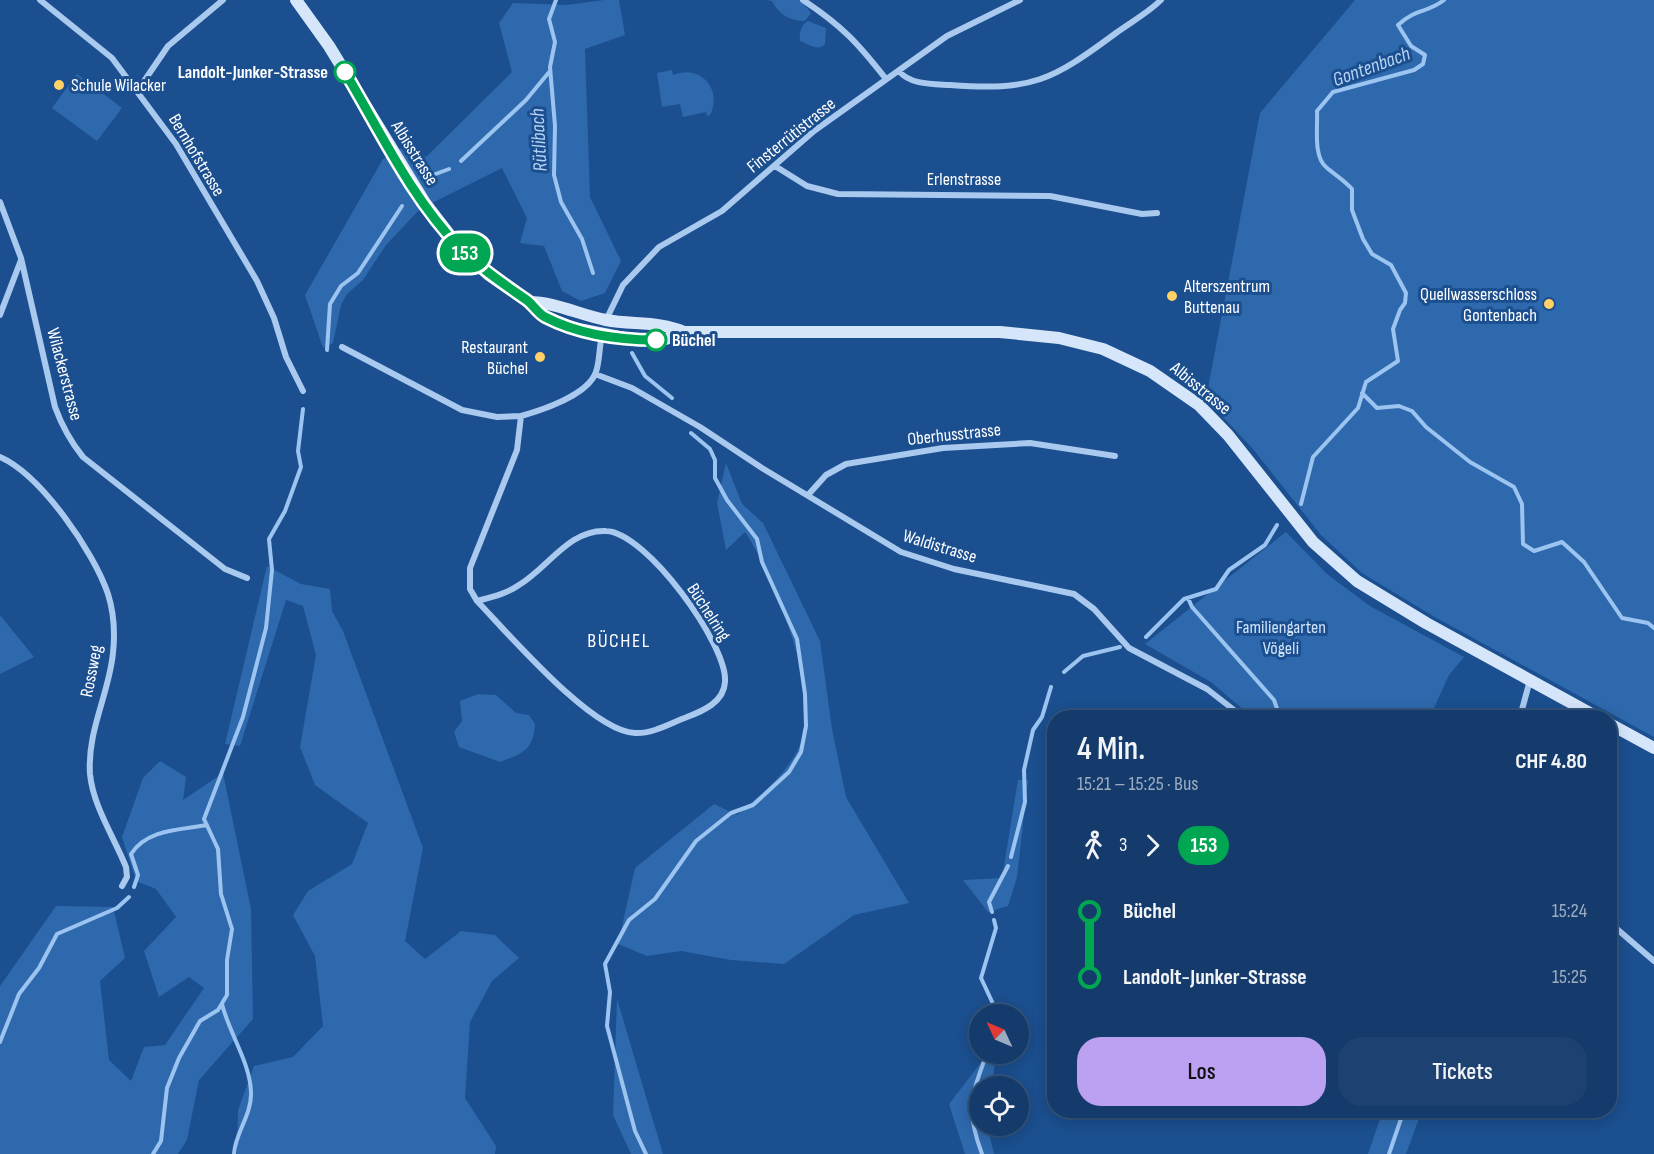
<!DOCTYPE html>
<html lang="de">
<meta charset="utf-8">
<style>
body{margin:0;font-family:"Sofia Sans Condensed",sans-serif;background:#1d4271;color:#f1f3f6;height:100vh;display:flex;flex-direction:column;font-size:22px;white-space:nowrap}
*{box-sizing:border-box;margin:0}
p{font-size:20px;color:#9dadc1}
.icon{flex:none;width:33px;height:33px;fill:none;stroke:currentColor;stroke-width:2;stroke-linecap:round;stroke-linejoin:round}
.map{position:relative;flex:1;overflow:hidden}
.details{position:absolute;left:1047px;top:710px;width:570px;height:408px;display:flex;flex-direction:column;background:#143b6b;border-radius:24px;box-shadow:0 3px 15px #0003,0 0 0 2px #33557e}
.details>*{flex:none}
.badge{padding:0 12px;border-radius:20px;font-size:21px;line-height:39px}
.needle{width:39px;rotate:314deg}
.fabs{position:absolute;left:969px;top:1004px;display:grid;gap:12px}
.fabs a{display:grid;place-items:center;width:60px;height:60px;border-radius:50%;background:#143b6b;box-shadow:0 3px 15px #0003,0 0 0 2px #33557e;font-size:30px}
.map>.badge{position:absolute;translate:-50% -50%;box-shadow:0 0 0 3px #fff}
.legs{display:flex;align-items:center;gap:9px;height:66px;padding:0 30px;font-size:20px}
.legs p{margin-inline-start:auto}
.summary{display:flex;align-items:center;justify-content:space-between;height:102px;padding:0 30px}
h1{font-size:33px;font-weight:600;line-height:45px}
.button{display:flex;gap:12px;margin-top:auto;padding:12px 30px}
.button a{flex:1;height:69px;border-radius:24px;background:#bca0f2;color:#111;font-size:24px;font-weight:600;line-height:69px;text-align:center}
.button a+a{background:#1d4271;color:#f1f3f6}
ul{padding:0 30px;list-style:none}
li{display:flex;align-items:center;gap:21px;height:66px;font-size:22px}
li i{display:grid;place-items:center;width:9px;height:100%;margin:0 8px;background:currentColor}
li i::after{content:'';width:15px;height:15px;margin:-8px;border:4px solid;border-radius:50%;background:#143b6b}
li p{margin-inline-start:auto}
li:first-child i{background:linear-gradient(#0000 50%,currentColor 0)}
li:last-child i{background:linear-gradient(currentColor 50%,#0000 0)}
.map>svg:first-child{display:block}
.green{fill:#2e69ad}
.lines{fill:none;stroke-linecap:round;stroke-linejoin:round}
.stream{stroke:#9cc4f0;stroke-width:4}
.minor{stroke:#a9c9ee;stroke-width:6}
.secondary{stroke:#d6e6fa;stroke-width:12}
.line-1-casing{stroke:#fff;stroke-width:14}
.line-1{stroke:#00a651;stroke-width:9}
.stop-1-dot{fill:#fff;stroke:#00a651;stroke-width:3}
.poi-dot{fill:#ffd166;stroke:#1b4f8f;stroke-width:2}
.labels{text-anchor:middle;stroke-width:6;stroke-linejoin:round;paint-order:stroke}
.stop-label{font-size:18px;font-weight:bold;fill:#fff;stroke:#1b4f8f;text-anchor:end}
.poi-label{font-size:18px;fill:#fff;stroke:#1b4f8f;text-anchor:start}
.street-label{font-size:18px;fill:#fff;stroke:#1b4f8f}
.park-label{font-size:18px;fill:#cfe3fa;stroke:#1b4f8f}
.water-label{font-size:20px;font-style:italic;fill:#b5d3f5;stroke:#1b4f8f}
.neighbourhood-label{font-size:20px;letter-spacing:1.5px;fill:#fff;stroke:#1b4f8f}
</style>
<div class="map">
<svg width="1654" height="1154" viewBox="0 0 1654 1154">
<rect width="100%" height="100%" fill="#1b4f8f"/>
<path class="green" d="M604 0H619L625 35 585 49 590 197 621 261 605 293 581 301 562 291 544 246 520 243 527 218 502 168 420 209 386 245 363 280 347 294 341 305 333 343 323 348 305 295 383 159 405 146 426 157 512 72 499 23 513 3 567 5Z
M766 0H801L811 13 805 21C790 21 779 15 772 1Z
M1355 0H1654V737L1433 616 1362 573 1321 535 1253 449 1206 399 1260 113Z
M808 21 826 28 825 44C818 52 808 44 800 41 799 33 801 25 808 21Z
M672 70 673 75C700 64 723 89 710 115L707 116 706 112 683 117 680 104 662 107 657 73Z
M77 74 122 108 97 141 52 108Z
M726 463 742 504 763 523 820 641 832 729 846 797 909 903 854 915 784 964 731 960 681 951 647 956 618 944 635 868 714 804 737 815C765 791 795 768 805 731 817 686 771 570 745 532L726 550 717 503Z
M1286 532 1327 574 1370 606 1464 657 1449 675 1430 717H1252L1211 682 1145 644Z
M267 566 301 584 330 589 332 611 343 631 423 848 405 941 425 959 461 931 495 935 519 958 492 981 470 1022 465 1098 496 1146 495 1154H237L238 1110 254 1066 293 1057 323 1026 315 956 293 915 308 891 352 864 368 823 315 785 300 747 316 655 303 606 286 600 240 746 225 744Z
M0 615 34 657 0 674Z
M478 694 496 695 516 713 529 715 535 724C533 751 523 753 500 762L459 747 454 732 462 721 460 701Z
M160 761 186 777 183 800 223 773 251 909 253 1019 199 1080 187 1140 178 1154H0V986L56 906 113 907 125 958 100 981 109 1060 131 1081 144 1047 165 1045 204 988 189 977 159 997 144 951 176 917 156 889 136 881 122 837 143 778Z
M1018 780H1028L1017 877 1008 906 988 912 963 880 1002 878Z
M617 999 663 1154H631L613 1115Z
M986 1056 995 1062 992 1086H980V1125H987L994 1154H965L949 1104Z
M1383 1110H1422L1406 1154H1368Z"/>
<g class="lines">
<path class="stream" d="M556 0 549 19 555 42 550 67 555 126 554 175 561 202 582 239 593 273
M461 161 526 100 550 71
M433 175 449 169
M327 350 330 304 341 286 358 273 402 206
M632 353 645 376 672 398
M1362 393 1377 408 1399 406 1412 411 1426 427 1470 462 1514 487 1522 504 1523 544 1534 551 1562 542 1584 562 1622 618 1648 623 1654 628
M1301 504 1313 457 1358 408 1366 382 1398 361 1393 329 1400 310 1405 303 1406 293 1391 265 1372 254 1363 239 1352 210V189C1344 180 1335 175 1326 167 1313 156 1318 127 1317 111L1333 92 1414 70 1423 64 1425 55 1411 46 1398 25C1416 8 1428 13 1444 0
M1188 598 1192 607 1274 700 1280 717
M1146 637 1184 599 1216 589 1229 570 1265 545 1277 525
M1064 672 1083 656 1120 647
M1011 857 1025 802 1024 770 1033 730 1042 717 1051 687
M134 887 138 875 131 854C147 829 180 830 207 825
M992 912 989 902 1008 866
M222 1004C229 1033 250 1062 251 1092 252 1115 235 1133 234 1154
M994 1014 995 1008 981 978 996 928 994 920
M0 1042 19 994 39 968 57 934 117 908 129 897
M153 1154 161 1141 167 1088 179 1058 200 1021 218 1010 227 995V960L232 929 221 894 218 849 204 819 243 717 266 628 272 570 269 539 285 511 301 467 298 451 303 409
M646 1154 635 1131 607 1026 610 992 605 964 629 920 655 899 696 841 731 813 753 805 789 772 801 752 806 726 805 694 797 639 762 562 757 539 727 500 715 478V460L710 449 691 433
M982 1154C965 1108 971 1097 987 1053
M1389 1154 1404 1110"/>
<path class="minor" d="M40 0 112 58 176 144 257 281 274 318 286 357 303 391
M803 0C842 26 857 42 886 79
M899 71C910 85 933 84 950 85 1033 91 1051 81 1116 33 1131 22 1148 13 1161 0
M138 90 168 46 223 0
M775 166 807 186 838 194 1050 196 1142 214 1157 213
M0 202 21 258 55 407C62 426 70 441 83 457L225 569 247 578
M0 315 21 260
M606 320 623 285 659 247 722 211 814 131 947 36 1020 0
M342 347 462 410 497 417 521 416
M595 374 632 388 700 427 762 468 901 552 954 569 1074 594 1094 609 1129 648 1207 689 1243 717
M0 457C41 475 94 552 108 594 114 613 115 634 113 653 109 694 87 731 90 774 93 806 114 837 126 867L127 877 122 886
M808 495 826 475 846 464 943 448 1030 443 1115 456
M477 601C492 597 506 594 519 585 548 568 569 529 606 531 646 532 728 645 725 682 724 702 703 711 687 717 671 723 653 734 635 733 592 732 508 633 477 601L470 589V568L517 450 521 416C542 410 588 395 596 372 600 360 599 347 602 335
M1520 717 1530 680
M1610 923 1654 961"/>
<path class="secondary" d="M296 0 329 46 425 203 459 247 489 275 529 302 544 316 573 328 635 340 666 339 684 332
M529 302C555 302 580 315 606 320 631 325 660 321 684 332H1000L1059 338 1103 349 1150 371 1199 405 1228 435 1313 542 1357 581 1426 623 1597 717
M1610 724 1654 748"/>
</g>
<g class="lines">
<g class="line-1-casing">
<path id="line-1" d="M345 72C380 131 412 199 460 248 481 269 504 284 528 301 534 306 538 313 545 317 578 334 618 340 656 340"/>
</g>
<use href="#line-1" class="line-1"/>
</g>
<g class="stop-1-dot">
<circle cx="345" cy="72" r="10"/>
<circle cx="656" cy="340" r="10"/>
</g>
<g class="poi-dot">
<circle cx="59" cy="85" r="6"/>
<circle cx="1172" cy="296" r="6"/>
<circle cx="1549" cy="304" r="6"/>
<circle cx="540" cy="357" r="6"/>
</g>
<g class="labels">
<g class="stop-label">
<text x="328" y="78">Landolt-Junker-Strasse</text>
<text x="672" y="346" text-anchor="start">Büchel</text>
</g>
<g class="poi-label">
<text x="71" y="91">Schule Wilacker</text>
<text x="1184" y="292">Alterszentrum<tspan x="1184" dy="21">Buttenau</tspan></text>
<text x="1537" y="300" text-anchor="end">Quellwasserschloss<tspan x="1537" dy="21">Gontenbach</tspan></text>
<text x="528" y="353" text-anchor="end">Restaurant<tspan x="528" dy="21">Büchel</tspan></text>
</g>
<g class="street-label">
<text transform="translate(791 135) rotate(-39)" y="6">Finsterrütistrasse</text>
<text transform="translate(415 153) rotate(58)" y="6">Albisstrasse</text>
<text transform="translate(197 155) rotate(59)" y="6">Bernhofstrasse</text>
<text x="964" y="185">Erlenstrasse</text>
<text transform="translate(65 374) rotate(75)" y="6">Wilackerstrasse</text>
<text transform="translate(1201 388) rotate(39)" y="6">Albisstrasse</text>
<text transform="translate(954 434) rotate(-6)" y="6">Oberhusstrasse</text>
<text transform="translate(940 546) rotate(17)" y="6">Waldistrasse</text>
<text transform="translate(709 612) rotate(57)" y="6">Büchelring</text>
<text transform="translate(91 671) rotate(-79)" y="6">Rossweg</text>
</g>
<g class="park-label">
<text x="1281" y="633">Familiengarten<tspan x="1281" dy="21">Vögeli</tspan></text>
</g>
<g class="water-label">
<text transform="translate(1371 66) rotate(-20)" y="7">Gontenbach</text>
<text transform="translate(538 140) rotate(-93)" y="7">Rütlibach</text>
</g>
<g class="neighbourhood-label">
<text x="619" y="647">BÜCHEL</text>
</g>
</g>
</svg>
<div class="fabs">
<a><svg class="needle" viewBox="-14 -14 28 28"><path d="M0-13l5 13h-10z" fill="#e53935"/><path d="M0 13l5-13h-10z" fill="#9dadc1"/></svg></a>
<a><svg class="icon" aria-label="locate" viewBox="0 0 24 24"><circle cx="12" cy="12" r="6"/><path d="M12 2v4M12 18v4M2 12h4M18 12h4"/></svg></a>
</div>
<b class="badge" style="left:465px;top:253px;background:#00a651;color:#fff">153</b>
<section class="details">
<div class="summary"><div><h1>4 Min.</h1><p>15:21 – 15:25 · Bus</p></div><b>CHF 4.80</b></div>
<div class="legs"><svg class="icon" aria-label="walk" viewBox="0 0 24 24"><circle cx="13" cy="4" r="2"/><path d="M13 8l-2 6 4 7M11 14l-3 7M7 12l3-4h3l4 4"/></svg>3<svg class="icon" aria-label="forward" viewBox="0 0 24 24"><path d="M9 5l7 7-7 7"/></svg><b class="badge" style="background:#00a651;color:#fff">153</b></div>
<ul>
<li><i style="color:#00a651"></i><b>Büchel</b><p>15:24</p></li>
<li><i style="color:#00a651"></i><b>Landolt-Junker-Strasse</b><p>15:25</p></li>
</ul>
<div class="button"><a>Los</a><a>Tickets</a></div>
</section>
</div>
